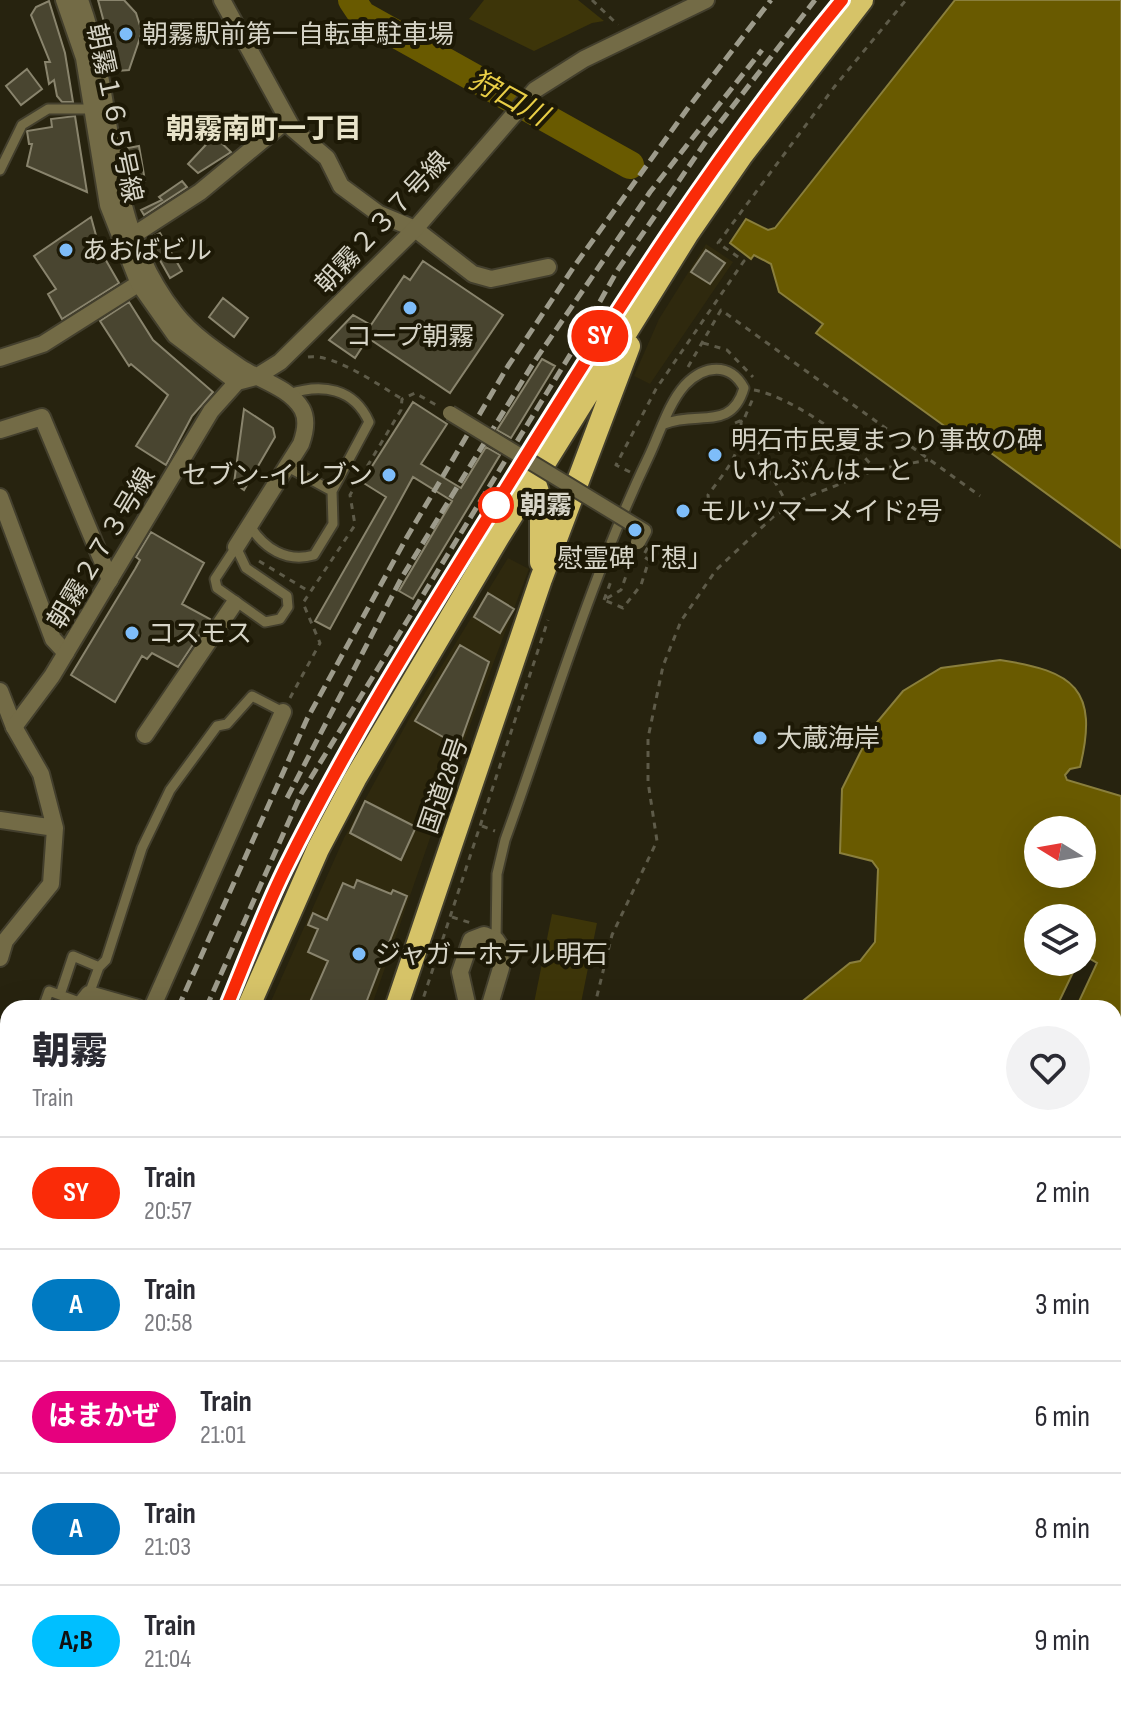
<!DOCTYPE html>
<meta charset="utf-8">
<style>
body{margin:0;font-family:"Sofia Sans Condensed","Noto Sans JP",sans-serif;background:#f2f2f3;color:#2b2b33;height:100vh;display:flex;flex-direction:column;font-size:30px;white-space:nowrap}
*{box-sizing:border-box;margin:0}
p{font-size:26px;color:#7c7c81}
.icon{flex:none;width:44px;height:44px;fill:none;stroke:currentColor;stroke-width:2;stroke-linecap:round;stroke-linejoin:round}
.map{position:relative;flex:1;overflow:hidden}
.panel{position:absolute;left:0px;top:1000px;width:1122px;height:712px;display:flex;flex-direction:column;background:#fff;border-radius:24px 24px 0 0;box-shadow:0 8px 32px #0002}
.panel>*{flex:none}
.badge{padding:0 16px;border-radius:26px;font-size:28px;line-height:52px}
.needle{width:52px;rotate:281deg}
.fabs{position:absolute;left:1024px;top:816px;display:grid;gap:16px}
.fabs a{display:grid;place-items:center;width:72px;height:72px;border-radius:50%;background:#fff;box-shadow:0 8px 32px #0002;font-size:40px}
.map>.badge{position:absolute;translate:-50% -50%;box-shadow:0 0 0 4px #fff}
.round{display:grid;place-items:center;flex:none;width:84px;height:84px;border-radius:42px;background:#f2f2f3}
.head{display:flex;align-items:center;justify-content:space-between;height:136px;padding:0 32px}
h1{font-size:38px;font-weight:800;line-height:60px}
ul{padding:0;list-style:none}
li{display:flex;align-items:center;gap:24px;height:112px;padding:0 32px;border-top:2px solid #e1e1e2}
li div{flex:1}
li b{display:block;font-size:30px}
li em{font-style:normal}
li .badge{min-width:88px;font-weight:700;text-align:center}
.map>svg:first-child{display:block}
.built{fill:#2f290e}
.green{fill:#3d3509}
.water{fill:#695a00;stroke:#8a7f3c;stroke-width:2;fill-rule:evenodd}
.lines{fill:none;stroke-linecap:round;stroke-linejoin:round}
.river{stroke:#695a00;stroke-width:28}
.building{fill:#494530;stroke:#89846d;stroke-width:2}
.service-casing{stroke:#433f2d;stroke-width:13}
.minor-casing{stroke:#433f2d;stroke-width:20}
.tertiary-casing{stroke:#433f2d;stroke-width:20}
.trunk-casing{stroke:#433f2d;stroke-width:26}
.path{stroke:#5e5b49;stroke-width:3;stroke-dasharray:6 6;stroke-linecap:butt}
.service{stroke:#736b46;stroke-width:9}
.minor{stroke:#736b46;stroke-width:16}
.tertiary{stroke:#736b46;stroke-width:16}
.trunk{stroke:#d6c368;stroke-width:22}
.rail{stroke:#9d9b8b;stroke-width:5;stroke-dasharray:12 6;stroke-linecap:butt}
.pedestrian-bridge-casing{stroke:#433f2d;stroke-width:18;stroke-linecap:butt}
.pedestrian-bridge{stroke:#736b46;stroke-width:14}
.line-casing{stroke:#fff;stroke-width:18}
.line{stroke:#fa2b08;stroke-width:12}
.poi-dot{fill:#7ebdf9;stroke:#1d1906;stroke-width:3}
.stop-dot{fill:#fff;stroke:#fa2b08;stroke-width:4}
.labels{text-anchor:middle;stroke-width:8;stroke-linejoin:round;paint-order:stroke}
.poi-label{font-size:26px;fill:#d7d5c8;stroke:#1d1906;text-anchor:start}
.street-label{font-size:26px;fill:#d7d5c8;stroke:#1d1906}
.stop-label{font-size:26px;font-weight:bold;fill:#d7d5c8;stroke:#1d1906;text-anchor:start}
.water-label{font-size:28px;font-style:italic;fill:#e9ce46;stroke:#1d1906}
.neighbourhood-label{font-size:28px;font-weight:bold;fill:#e8e3c9;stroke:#1d1906}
</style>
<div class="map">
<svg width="1121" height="1712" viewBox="0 0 1121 1712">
<rect width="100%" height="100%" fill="#27230f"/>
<path class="built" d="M706 244 733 262 650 384 634 376 659 319Z
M508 558 529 569 461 749 371 1008H268L344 838 409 719Z"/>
<path class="green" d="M484 0H578L604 21 592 23 534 51 469 19Z
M552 914 597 923 580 1008H533Z"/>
<path class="water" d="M955 0H1121V548L954 426 950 430 816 333 823 324 779 292 771 264 754 255 751 259 730 243 746 219 768 230 775 228Z
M1000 660C1074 671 1099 689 1080 767L1070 769 1065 775 1067 780 1121 796V1712H273L275 1704H1114V1008H1076L1097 963 1082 954V918H1038V962H1078L1056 1008H794L850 963 860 961 875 942 878 869 872 861 840 853 842 789 873 727 903 691 941 668ZM1038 830H1082V874H1038Z"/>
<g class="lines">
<path class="river" d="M352 0 362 15 630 165
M0 1600 8 1612
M186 1704 240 1712"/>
</g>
<path class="building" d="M98 0H124L136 13 142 32 129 70 117 71Z
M49 1 65 53 73 102H62L57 96 54 80 49 84 45 62H50L31 15 36 7Z
M27 69 42 89 21 105 6 86Z
M75 116 80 148 87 192 27 166 32 144H29L27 131 52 127 51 119Z
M214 136 231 152 198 173 188 164Z
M139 146 145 181 133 183 128 148Z
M182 181 187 187 144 215 141 210 162 200 159 197Z
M91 217 100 250 119 283 62 319 48 294 56 289 34 256Z
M160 233 182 271 170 278 148 239Z
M706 250 725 263 710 284 691 272Z
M423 261 503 315 450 393 368 338 355 358 329 340 353 315 371 325 404 276 410 280Z
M223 298 248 318 234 337 209 317Z
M129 302 153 340 213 392 192 416 166 465 136 446 168 395 131 364 129 366 100 321Z
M542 359 555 366 511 438 497 430Z
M413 402 447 424 421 464 461 488 486 447 500 455 413 599 399 591 452 501 413 477 330 629 315 621 386 497 362 482Z
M244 409 273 428 275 437 244 490 234 483Z
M151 532 204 563 182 604 210 619 178 667 152 653 147 659 142 656 115 702 71 675 135 569 140 560 136 557Z
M488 593 514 609 500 633 474 617Z
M460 645 489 662 459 746 415 721Z
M365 801 416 827 401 860 350 833Z
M357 880 391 894 393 890 407 896 364 1008H323L310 1002 328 961 308 952 318 929 308 925 313 913 327 920 343 883 354 888Z"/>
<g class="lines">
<g class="service-casing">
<path id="service" d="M0 170 22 125 48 109H95
M288 467 332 491
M250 526C264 548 286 563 314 555L333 524 332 491 369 422C354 388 322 383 289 394
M236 547 246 568 287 596 288 607 280 619 265 622 217 588 215 579Z
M496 940 497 874 505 840C551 713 591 577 649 456 660 433 668 404 685 385 704 365 730 362 744 388 731 432 698 410 664 424
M89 994 99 967 106 960 142 848 170 790 217 726 227 724 252 696 283 712
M60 995 73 956 99 967
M43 1008 49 991 82 1003"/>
</g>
<g class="minor-casing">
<path id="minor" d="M222 0 293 129 327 158 341 186 379 214 415 229 473 274 491 279 548 267
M123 242 200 192 287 120
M0 358 43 344 149 277
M0 430 42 417 110 580
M0 497 53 639 66 653
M0 691 14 727 41 774 55 828 51 884 5 941 0 958
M145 735 234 604
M0 820 55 828
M78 1008 89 994 138 1008
M152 1008 283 712
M468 1008 460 972 471 940 484 935 496 940 500 946 501 968 489 1008
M4 1099 8 1100
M0 1301 8 1298"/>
</g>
<g class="tertiary-casing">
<path id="tertiary" d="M64 0 84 58 108 205 139 284 175 335 237 382
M80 0C119 106 101 219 175 313 192 335 219 353 241 368 260 380 290 388 302 409 308 420 305 433 301 444L236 547
M237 382 256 377 280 362 415 229 535 90 584 59 706 0
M14 727 52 676 211 411 237 382
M0 1549 8 1553
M416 1704 417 1712"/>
</g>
<g class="trunk-casing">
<path id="trunk" d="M534 480 541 501V562
M248 1008 318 849 355 779 499 536 688 233 742 155 862 0
M396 1008 541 579 629 346
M0 1496 8 1482
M231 1712 233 1704"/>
</g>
<path class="path" d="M592 0 618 25
M703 343 727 350 753 377
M308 357C334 353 380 386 402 399
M688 367 721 310 980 496
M754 390C789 396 855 441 875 470
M735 423 744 419 754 396
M630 472 616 465 656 389 744 261 718 243 835 86 906 0
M710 512 708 495C726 470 743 453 741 421L789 507
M638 542 648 547 643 556 649 560 641 585 623 608 604 600 621 590Z
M259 561 310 592
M604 600 611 581
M290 698 320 643 303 603 355 525 350 495 401 410 402 399 415 393 438 406
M482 826 495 831
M452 917 471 923
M420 1008 548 620
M594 1008 612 935 657 841 648 782V738L663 666 681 621 716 570 774 516 807 497 875 470 928 460
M0 1637 8 1644
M86 1704 100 1712
M190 1712 191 1704
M260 1712 262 1704"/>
<use href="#service" class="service"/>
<use href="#minor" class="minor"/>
<use href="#tertiary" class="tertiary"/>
<use href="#trunk" class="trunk"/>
<path class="rail" d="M287 798 402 577 534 362 650 192 762 50
M178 1008 307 719 407 537 508 366 573 268 688 108 771 0
M206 1008 301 794 573 350 617 271 709 137 815 0
M226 1008C245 962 262 914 285 869 352 733 433 606 513 477 614 313 717 149 842 0
M0 1355 8 1342
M0 1373 8 1360
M0 1403 8 1391
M0 1458 8 1446"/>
<g class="pedestrian-bridge-casing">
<path id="pedestrian-bridge" d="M450 413 644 531 638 542"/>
</g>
<use href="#pedestrian-bridge" class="pedestrian-bridge"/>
</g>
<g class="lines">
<g class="line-casing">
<path id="line" d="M226 1008C245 962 263 914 285 869 352 733 433 606 513 477 615 312 718 150 842 0"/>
</g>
<use href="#line" class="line"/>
</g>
<g class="poi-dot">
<circle cx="126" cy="34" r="8"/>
<circle cx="66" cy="250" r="8"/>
<circle cx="410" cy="308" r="8"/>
<circle cx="715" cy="455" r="8"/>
<circle cx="389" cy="475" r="8"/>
<circle cx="683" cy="511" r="8"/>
<circle cx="635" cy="530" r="8"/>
<circle cx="132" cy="633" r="8"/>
<circle cx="760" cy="738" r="8"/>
<circle cx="359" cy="954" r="8"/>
</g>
<circle class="stop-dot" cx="496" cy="505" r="16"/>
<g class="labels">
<g class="poi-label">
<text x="142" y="43">朝霧駅前第一自転車駐車場</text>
<text x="82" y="259">あおばビル</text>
<text x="410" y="345" text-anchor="middle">コープ朝霧</text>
<text x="731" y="449">明石市民夏まつり事故の碑<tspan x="731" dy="30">いれぶんはーと</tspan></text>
<text x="373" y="484" text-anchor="end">セブン-イレブン</text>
<text x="699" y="520">モルツマーメイド2号</text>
<text x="635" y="567" text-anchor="middle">慰霊碑「想」</text>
<text x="148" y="642">コスモス</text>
<text x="776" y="747">大蔵海岸</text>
<text x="375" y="963">ジャガーホテル明石</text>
</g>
<g class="street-label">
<text transform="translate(115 113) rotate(78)" y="9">朝霧１６５号線</text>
<text transform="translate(382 222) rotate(-47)" y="9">朝霧２３７号線</text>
<text transform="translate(101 548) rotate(-59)" y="9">朝霧２７３号線</text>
<text transform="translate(443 785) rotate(-71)" y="9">国道28号</text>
</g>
<g class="stop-label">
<text x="520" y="514">朝霧</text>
</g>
<g class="water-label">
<text transform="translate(509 97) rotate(29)" y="10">狩口川</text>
</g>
<g class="neighbourhood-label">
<text x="264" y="138">朝霧南町一丁目</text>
</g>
</g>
</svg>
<div class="fabs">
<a><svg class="needle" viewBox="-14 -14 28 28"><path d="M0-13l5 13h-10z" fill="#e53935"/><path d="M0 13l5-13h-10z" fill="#7c7c81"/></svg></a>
<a><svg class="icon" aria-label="layers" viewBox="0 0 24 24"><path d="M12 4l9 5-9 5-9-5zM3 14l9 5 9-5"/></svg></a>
</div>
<b class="badge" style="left:600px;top:336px;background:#fa2b08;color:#fff">SY</b>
<section class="panel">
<div class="head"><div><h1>朝霧</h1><p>Train</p></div><a class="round"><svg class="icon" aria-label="heart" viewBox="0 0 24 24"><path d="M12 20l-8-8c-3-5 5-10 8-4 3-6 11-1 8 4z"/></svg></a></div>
<ul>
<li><span class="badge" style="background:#fa2b08;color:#fff">SY</span><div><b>Train</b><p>20:57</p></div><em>2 min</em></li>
<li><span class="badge" style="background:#007ac2;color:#fff">A</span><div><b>Train</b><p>20:58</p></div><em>3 min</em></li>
<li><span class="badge" style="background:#e6007e;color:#fff">はまかぜ</span><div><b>Train</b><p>21:01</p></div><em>6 min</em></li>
<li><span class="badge" style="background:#0072bc;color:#fff">A</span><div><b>Train</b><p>21:03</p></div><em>8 min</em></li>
<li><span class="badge" style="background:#00bfff;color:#111">A;B</span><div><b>Train</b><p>21:04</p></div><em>9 min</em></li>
</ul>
</section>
</div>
